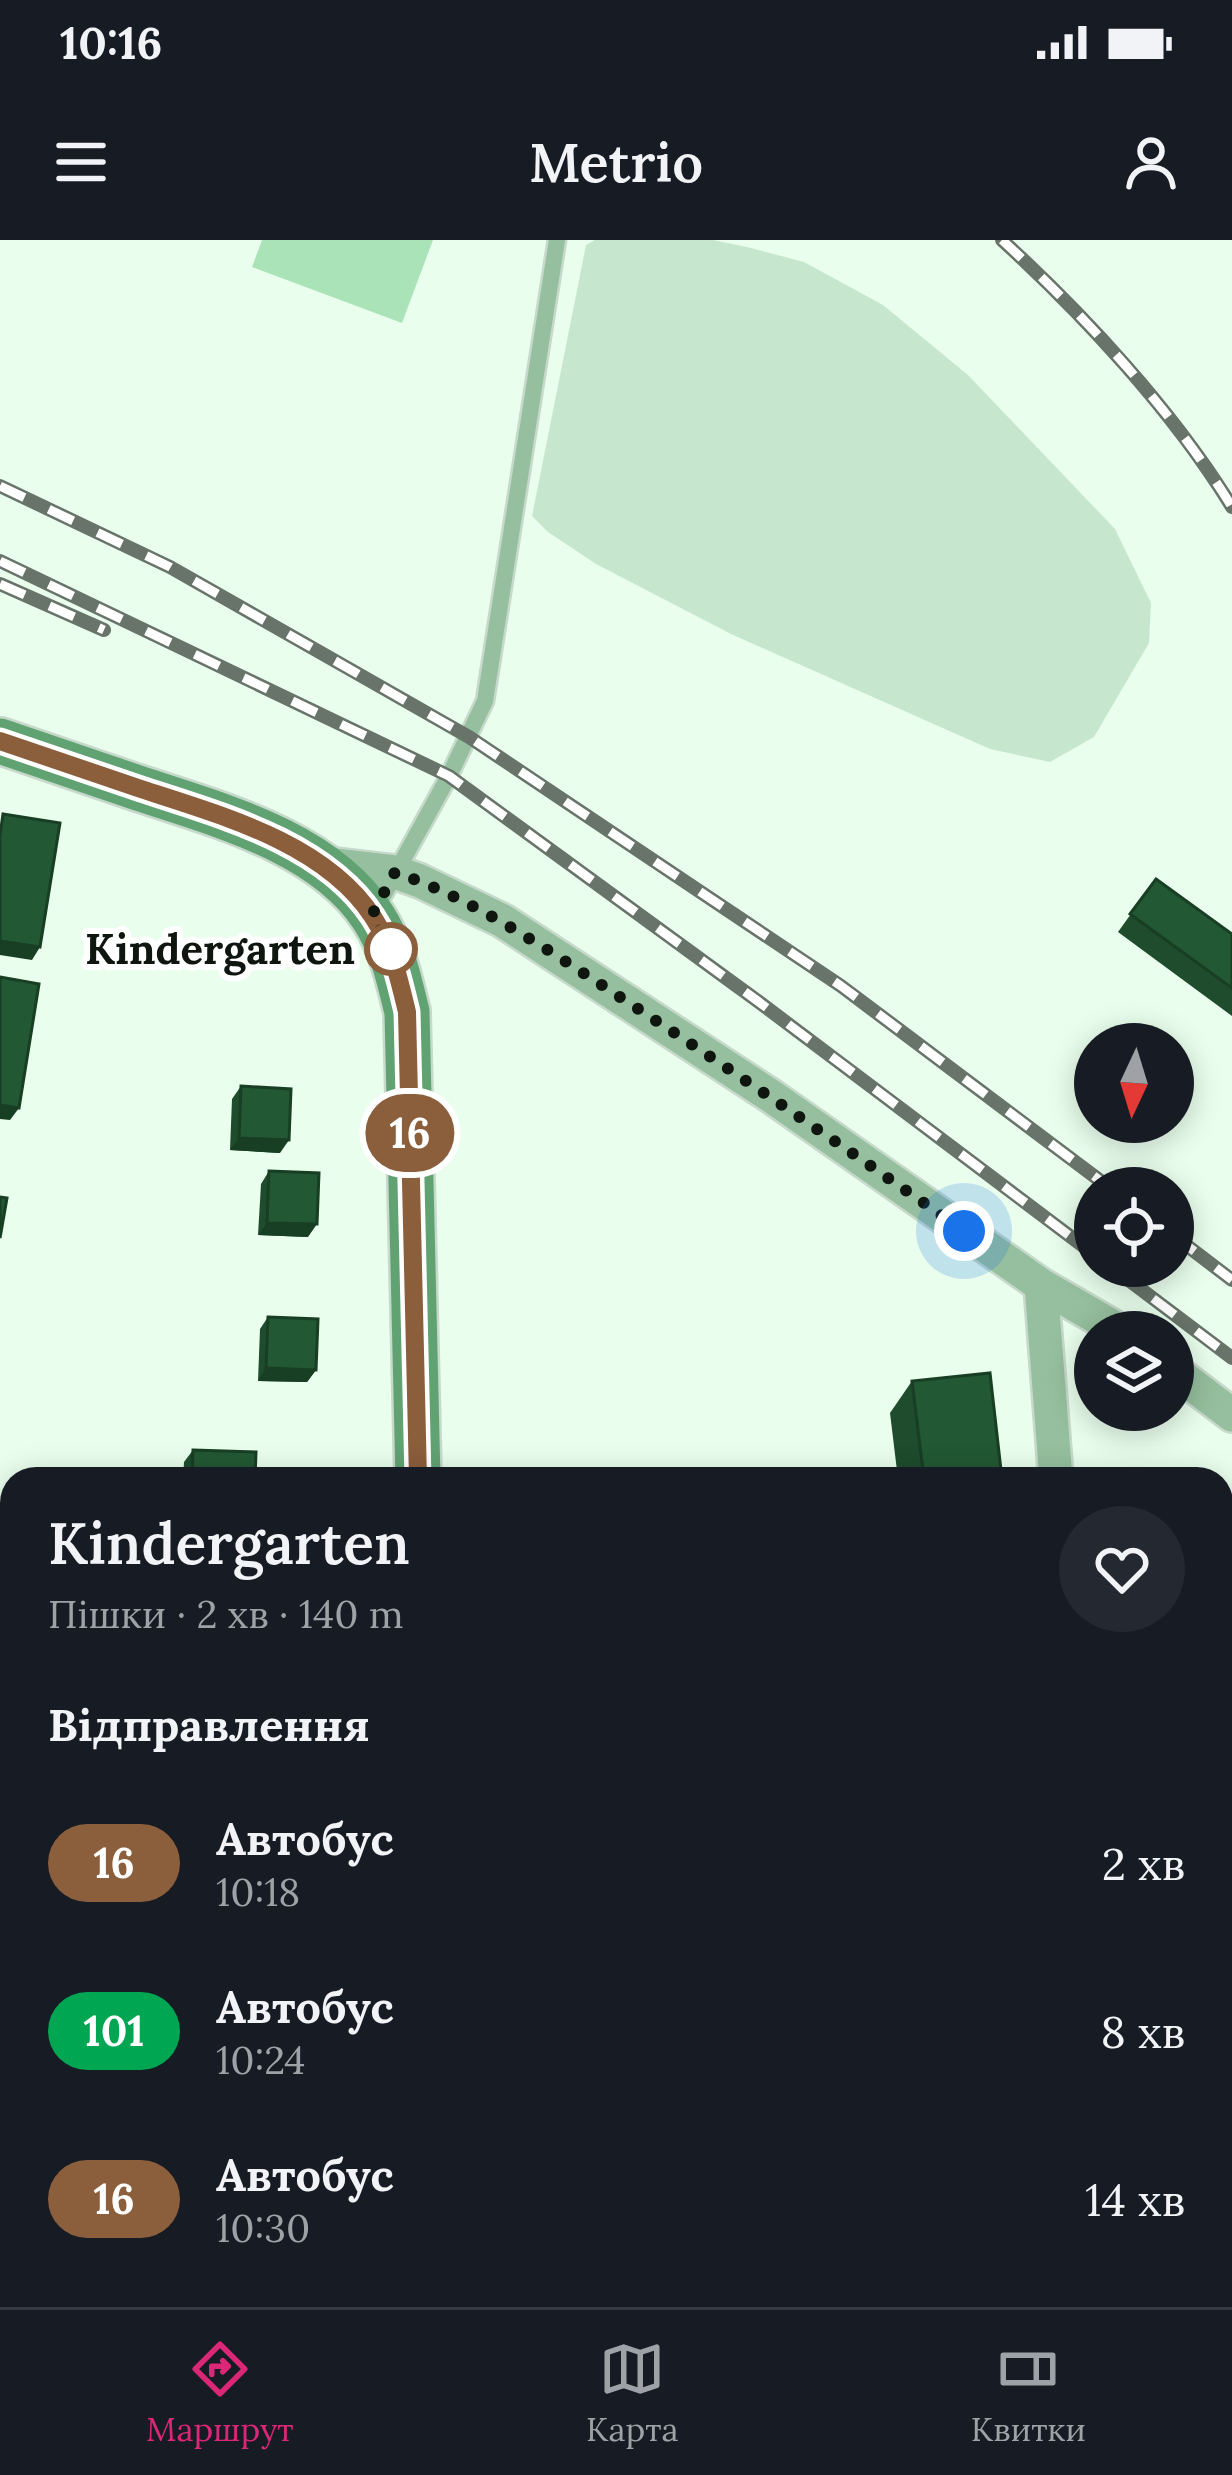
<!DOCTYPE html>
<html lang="uk">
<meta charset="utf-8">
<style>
body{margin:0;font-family:Lora,serif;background:#242831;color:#f1f3f6;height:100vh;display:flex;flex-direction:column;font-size:45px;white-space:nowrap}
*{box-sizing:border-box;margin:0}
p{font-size:39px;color:#9ea1a6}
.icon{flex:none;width:66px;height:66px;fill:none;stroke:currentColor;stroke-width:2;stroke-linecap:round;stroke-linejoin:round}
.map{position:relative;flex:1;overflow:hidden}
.sheet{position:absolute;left:0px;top:1227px;width:1233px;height:840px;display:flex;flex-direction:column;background:#171b24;border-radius:36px 36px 0 0;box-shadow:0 6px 30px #0003}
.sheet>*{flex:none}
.badge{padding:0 24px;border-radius:39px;font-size:42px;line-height:78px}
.needle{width:78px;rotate:184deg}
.fabs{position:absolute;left:1074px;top:783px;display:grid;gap:24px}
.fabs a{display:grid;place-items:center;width:120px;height:120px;border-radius:50%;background:#171b24;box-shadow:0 6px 30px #0003;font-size:60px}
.you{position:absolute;width:60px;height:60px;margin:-30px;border:9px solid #fff;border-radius:50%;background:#1a73e8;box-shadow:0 0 0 18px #1a73e833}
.map>.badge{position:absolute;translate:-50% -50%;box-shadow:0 0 0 6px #fff}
h2{padding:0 48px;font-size:45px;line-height:108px}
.round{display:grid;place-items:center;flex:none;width:126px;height:126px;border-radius:63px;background:#242831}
.head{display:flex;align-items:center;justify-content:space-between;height:204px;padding:0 48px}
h1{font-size:57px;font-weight:600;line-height:90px}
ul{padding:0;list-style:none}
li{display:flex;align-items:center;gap:36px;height:168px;padding:0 48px}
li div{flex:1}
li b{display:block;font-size:45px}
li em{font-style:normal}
li .badge{min-width:132px;font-weight:700;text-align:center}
.status{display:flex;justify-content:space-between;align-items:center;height:84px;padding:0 60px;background:#171b24;direction:ltr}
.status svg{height:33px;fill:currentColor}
header{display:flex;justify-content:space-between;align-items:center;height:156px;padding:0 48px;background:#171b24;font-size:54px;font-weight:600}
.menu{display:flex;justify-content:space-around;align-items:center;height:168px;border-top:3px solid #363941;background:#171b24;font-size:33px;color:#9ea1a6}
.menu a{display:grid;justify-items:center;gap:6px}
.menu .current{color:#db2777}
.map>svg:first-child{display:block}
.green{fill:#c6e7cd}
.water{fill:#abe3b8}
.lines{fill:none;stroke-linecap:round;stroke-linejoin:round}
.lane-casing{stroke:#c6d9ca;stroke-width:21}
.street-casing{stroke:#c6d9ca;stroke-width:38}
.secondary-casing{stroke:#c6d9ca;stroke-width:50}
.lane{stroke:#95bf9e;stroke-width:16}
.street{stroke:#95bf9e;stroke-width:33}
.secondary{stroke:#61a273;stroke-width:45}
.rail-casing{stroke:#68746a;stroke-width:14}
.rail{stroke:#fff;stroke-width:9;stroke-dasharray:27;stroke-linecap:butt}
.wall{fill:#1e4c2d}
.shaded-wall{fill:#183e24}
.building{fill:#235834;stroke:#183e24;stroke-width:3}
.line-casing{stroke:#fff;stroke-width:27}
.line{stroke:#8b5e3c;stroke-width:18}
.walk{stroke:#0f1610;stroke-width:12;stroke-dasharray:0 21.6}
.stop-dot{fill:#fff;stroke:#8b5e3c;stroke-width:6}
.labels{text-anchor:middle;stroke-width:12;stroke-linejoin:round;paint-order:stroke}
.stop-label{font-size:42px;font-weight:bold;fill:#0f1610;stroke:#fff;text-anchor:end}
</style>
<div class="status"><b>10:16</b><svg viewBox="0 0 49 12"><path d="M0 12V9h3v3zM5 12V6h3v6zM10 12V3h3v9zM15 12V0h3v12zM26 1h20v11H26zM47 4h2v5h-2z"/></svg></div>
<header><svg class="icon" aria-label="menu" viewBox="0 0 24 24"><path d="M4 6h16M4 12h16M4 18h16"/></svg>Metrio<svg class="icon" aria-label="person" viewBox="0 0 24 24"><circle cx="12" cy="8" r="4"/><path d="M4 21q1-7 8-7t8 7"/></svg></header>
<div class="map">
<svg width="1232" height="2067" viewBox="0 0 1232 2067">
<rect width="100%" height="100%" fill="#e9feed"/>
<path class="green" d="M595 0H713L747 7 804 22 883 65 968 135 1115 289 1151 363 1149 403 1094 497 1050 522 990 509 731 394 596 324 548 292 532 276 586 5Z"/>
<path class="water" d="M262 0H433L402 83 252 27Z"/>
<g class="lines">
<g class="lane-casing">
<path id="lane" d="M373 674 449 536 485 461 557 0"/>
</g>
<g class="street-casing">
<path id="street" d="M318 623 395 632 420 641 503 681 771 856 1041 1045 1122 1092
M1041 1045 1056 1239
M1173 1130 1232 1175
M610 2055 613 2067
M1122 2055 1123 2067"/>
</g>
<g class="secondary-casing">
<path id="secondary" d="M0 501C47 517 94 533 141 549 220 575 325 603 373 677 392 706 399 739 407 772L418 1239
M404 2067V2055"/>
</g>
<use href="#lane" class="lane"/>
<use href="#street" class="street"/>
<use href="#secondary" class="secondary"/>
<g class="rail-casing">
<path id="rail" d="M1002 0C1085 76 1173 171 1232 267
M0 246 170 327 469 497 841 746 1110 948
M0 321 449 536 759 762 1095 1015
M0 344 104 390
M1173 995 1232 1040
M1110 1026 1232 1118"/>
</g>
<use href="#rail" class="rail"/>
</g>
<path class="wall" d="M1156 639 1232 694V776L1118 692Z
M241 846 280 913 230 910 232 859Z
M269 931 308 997 258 995 261 944Z
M268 1077 316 1130 307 1142 258 1141 260 1089Z
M912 1141 1002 1239H898L890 1173Z
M193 1210 255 1239H183L184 1222Z
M1175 2055H1221L1232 2067H1176Z"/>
<path class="shaded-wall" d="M0 701 40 707 32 720 0 715Z
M0 865 19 868 10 880 0 879Z
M239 898 289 900 280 913 230 910Z
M267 983 317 984 308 997 258 995Z
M266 1128 316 1130 307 1142 258 1141Z"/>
<path class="building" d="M3 574 60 583 40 707 0 701V595Z
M1156 639 1232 694V748L1130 674Z
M0 737 39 744 19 868 0 865Z
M241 846 291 849 289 900 239 898Z
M269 931 319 933 317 984 267 983Z
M0 957 7 958 0 998Z
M268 1077 318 1079 316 1130 266 1128Z
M990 1133 1002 1239H924L912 1141Z
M193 1210 256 1212 255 1239H192Z
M1221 1959 1226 2006 1221 2007Z
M1232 2024V2067H1186L1185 2055H1221V2025Z"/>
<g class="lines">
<g class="line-casing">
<path id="line" d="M0 501C47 517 94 533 141 549 220 575 325 603 373 677 392 706 399 739 407 772L418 1239"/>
</g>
<use href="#line" class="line"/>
<path class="walk" d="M391 709 372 675 395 632C477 661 548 710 620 757 736 833 850 911 964 991"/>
</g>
<circle class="stop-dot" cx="391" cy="709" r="24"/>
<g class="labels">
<g class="stop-label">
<text x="355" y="724">Kindergarten</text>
</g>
</g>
</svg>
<div class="fabs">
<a><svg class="needle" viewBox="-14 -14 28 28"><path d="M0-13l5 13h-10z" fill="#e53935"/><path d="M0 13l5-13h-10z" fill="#9ea1a6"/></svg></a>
<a><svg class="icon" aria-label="locate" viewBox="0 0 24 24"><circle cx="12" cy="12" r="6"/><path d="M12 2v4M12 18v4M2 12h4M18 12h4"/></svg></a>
<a><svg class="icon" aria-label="layers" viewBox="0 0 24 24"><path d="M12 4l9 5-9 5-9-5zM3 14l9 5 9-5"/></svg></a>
</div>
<div class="you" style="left:964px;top:991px"></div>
<b class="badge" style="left:410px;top:893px;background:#8b5e3c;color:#fff">16</b>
<section class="sheet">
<div class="head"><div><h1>Kindergarten</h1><p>Пішки · 2 хв · 140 m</p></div><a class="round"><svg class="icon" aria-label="heart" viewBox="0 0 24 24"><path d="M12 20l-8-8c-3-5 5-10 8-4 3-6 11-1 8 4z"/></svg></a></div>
<h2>Відправлення</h2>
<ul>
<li><span class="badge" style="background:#8b5e3c;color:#fff">16</span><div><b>Автобус</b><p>10:18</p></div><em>2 хв</em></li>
<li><span class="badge" style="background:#00a651;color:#fff">101</span><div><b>Автобус</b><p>10:24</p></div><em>8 хв</em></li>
<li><span class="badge" style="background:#8b5e3c;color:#fff">16</span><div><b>Автобус</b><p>10:30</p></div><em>14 хв</em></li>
</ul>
</section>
</div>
<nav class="menu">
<a class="current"><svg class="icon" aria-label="directions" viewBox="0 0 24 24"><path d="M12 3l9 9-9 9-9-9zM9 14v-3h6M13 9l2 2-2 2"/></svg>Маршрут</a>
<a><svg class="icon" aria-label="map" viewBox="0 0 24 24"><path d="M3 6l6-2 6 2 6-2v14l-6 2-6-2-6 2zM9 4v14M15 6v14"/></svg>Карта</a>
<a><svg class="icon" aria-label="tickets" viewBox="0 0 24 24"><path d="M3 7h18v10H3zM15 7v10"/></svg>Квитки</a>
</nav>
